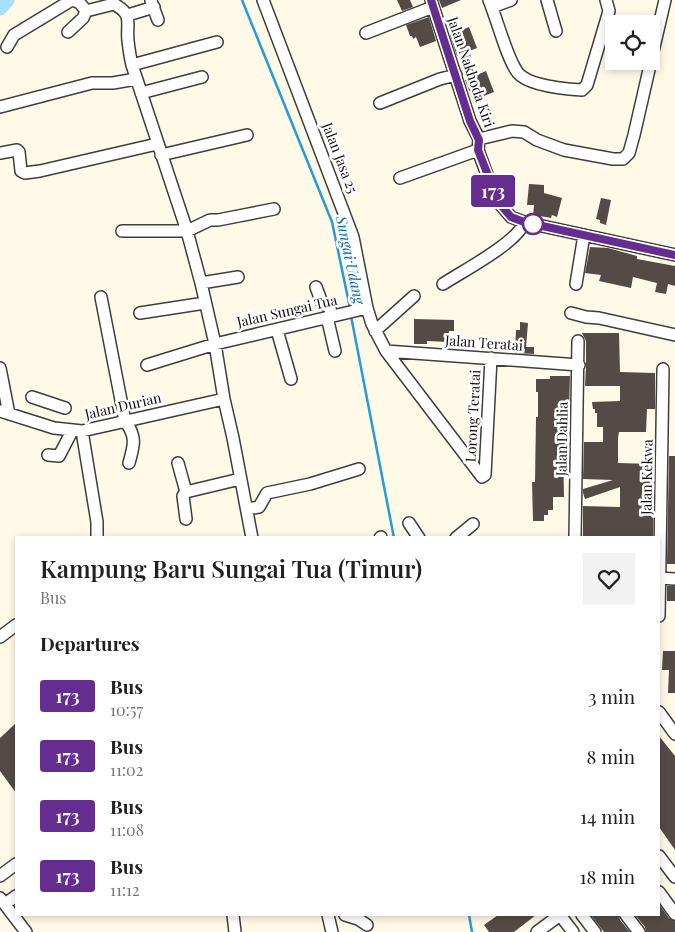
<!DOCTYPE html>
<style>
body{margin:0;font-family:"Playfair Display",serif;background:#f2f2f2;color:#202124;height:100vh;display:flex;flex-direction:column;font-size:19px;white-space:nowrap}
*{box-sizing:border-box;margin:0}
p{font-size:16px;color:#757577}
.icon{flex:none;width:28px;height:28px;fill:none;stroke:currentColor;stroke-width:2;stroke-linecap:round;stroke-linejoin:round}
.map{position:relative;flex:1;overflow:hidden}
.drawer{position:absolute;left:15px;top:536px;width:645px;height:380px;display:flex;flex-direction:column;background:#fff;border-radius:0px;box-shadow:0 2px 8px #0003}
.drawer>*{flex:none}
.badge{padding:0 10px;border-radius:4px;font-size:18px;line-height:32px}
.buttons{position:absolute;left:605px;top:15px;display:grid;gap:10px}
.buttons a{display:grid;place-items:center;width:55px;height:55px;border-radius:0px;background:#fff;box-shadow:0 2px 8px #0003;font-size:25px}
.map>.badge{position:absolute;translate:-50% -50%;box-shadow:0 0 0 2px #fff}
h2{padding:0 25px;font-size:19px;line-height:45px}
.round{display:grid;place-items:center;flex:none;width:52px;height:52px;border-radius:0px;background:#f2f2f2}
.overview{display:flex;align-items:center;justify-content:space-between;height:85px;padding:0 25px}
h1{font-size:24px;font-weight:600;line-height:38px}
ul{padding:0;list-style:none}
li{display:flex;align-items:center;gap:15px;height:60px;padding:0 25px}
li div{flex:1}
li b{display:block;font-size:19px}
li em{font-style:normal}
li .badge{min-width:55px;font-weight:700;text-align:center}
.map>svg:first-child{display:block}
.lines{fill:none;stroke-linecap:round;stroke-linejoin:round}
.stream{stroke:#279ada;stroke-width:2.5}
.river{stroke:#a7e0fc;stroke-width:15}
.building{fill:#544b46}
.minor-casing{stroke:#3e3e3e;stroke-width:14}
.minor{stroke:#fff;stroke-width:11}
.line-casing{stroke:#fff;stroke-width:11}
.line{stroke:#662d91;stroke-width:8}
.stop-dot{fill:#fff;stroke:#662d91;stroke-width:2.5}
.labels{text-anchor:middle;stroke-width:5;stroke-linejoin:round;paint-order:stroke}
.street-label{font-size:14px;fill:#0b0b0b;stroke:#fff}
.water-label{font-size:15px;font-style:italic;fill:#0969a7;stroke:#fff}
</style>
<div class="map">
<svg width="675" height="932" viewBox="0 0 675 932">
<rect width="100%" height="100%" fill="#fffae8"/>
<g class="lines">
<path class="stream" d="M242 0 332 222 350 308
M351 316 394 538
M469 915 472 932"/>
<path class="river" d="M0 8 7 0"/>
</g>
<path class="building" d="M397 0H410L413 7 402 11Z
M439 0H461L442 8Z
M429 17 436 41 420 47 416 37 413 39 412 36H410L406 25Z
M469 27 477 48 457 56 450 35Z
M486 71 494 92 473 100 465 80Z
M529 184 544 185V193L562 198 557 217 552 215 551 218 540 216 539 218 533 216 534 205H527Z
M601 198 611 200 606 225 600 223V220L596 219Z
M590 247 608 248 637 256V259L675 266V286L668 284 666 294 655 292 657 283 633 277 631 288 599 281 601 275 585 273Z
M414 319 454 320V331H449L448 342 427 341V344H414Z
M520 322 528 323 526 347H534V354L515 353 516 330H520Z
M582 333H619L620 372 655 373V409H647L646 432H619L618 438V463L654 464 653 538H583V506L620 507V487L585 499 583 493V489L613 480 583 479 584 442H603V427H597V413H595V409H593L592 402 620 401V386H585L586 365V341Z
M550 376H570L569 412H566L569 449H563L564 497H553V510H548V515H544V521H533L532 482H535L536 417H538V392H536V379H550Z
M669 456H675V564H667Z
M667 586H675V601H667Z
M663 651H675V693H668L669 670H662Z
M16 723V793L0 771V738Z
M659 736 675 756V850L659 827Z
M659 904 669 918 675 921V932H646L645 927 635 915H659Z
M498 915H536L514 932H489L484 925Z
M591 915H619L620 920 630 932H604Z"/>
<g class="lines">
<g class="minor-casing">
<path id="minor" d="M113 0 114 4C134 15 126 22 128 41 129 49 130 57 132 65L187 231 201 283 215 344 224 399 233 438 252 538
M263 0 353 237 367 308 372 324 386 351 482 477 485 475 491 358
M431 0 470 121 479 139 478 150 494 194 499 203 511 217 524 222 675 255
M489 0C497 19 507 59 518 73 529 86 566 89 582 90L587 85 609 11 606 0
M547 0 556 31
M151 1 158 20
M492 7 511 0
M128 15 154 7
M68 32 83 18 86 11
M366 33 433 7
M7 47 14 35 70 1C79 0 81 4 86 11L114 4
M651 60 665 0
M132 65 217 42
M141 93 202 77
M380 103 440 79 456 75
M0 107 92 83H113L136 79
M479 139 512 131 524 132 537 140 564 150 613 159H623L629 153 634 135 651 61
M0 153 17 150 19 152 21 171 25 173 40 171 157 144
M161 155 247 135
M400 178 478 150
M122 231H187L210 220H218L274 209
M201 283 238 277
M443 284C461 272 519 242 524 222
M576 284 584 235
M316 287 322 303 330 308 331 316
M101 297 125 421C137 437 134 445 129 463
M140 313 205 303
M571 313 586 317 599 318 675 335
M327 317 335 351
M277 330 291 379
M375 331 414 296
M386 351 579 365
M147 365 215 344 367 308
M0 368 9 414
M32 397 65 408
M0 411 54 428 82 431 224 399
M82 431 97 522V538
M48 455 59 456 72 431
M178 463 186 492
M247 509 259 507 267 493 310 484 359 469
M186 519 183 496 186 492 240 479
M409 523 419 538
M380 538 381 537
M456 538 473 524
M575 538 578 341
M659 578 675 579
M659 616 663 369
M0 637 16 625
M659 712 675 734
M659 856 675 877
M0 876 16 864
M659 892 675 914
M0 898 26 932
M5 904 16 896
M233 915 235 932
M328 915 332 932
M345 915 358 919 367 925
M560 915 573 932
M582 915 595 932
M626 915 639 932
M537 932 560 915"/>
</g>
<use href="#minor" class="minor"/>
</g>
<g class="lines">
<g class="line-casing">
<path id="line" d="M431 0 470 121 479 140 478 150 499 203 511 217 524 222 675 255"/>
</g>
<use href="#line" class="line"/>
</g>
<circle class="stop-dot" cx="533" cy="224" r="10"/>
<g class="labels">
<g class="street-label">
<text transform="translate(471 72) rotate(71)" y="5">Jalan Nakhoda Kiri</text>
<text transform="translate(340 158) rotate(69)" y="5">Jalan Jasa 25</text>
<text transform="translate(287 311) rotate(-13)" y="5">Jalan Sungai Tua</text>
<text transform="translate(484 343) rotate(4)" y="5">Jalan Teratai</text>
<text transform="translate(123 406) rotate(-13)" y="5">Jalan Durian</text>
<text transform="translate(473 416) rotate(-87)" y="5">Lorong Teratai</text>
<text transform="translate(562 439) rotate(-89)" y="5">Jalan Dahlia</text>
<text transform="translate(647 477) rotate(-89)" y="5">Jalan Kekwa</text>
</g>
<g class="water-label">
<text transform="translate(350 260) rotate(78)" y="5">Sungai Udang</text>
</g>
</g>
</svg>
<div class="buttons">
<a><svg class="icon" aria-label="locate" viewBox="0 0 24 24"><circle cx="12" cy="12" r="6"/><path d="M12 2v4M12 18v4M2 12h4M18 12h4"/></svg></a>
</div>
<b class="badge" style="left:493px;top:191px;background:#662d91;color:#fff">173</b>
<section class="drawer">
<div class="overview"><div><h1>Kampung Baru Sungai Tua (Timur)</h1><p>Bus</p></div><a class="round"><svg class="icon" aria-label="heart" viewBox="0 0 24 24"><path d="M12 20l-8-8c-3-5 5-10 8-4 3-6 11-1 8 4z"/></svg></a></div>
<h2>Departures</h2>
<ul>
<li><span class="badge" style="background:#662d91;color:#fff">173</span><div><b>Bus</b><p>10:57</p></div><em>3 min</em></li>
<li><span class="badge" style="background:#662d91;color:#fff">173</span><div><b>Bus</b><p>11:02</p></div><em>8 min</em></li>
<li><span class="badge" style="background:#662d91;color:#fff">173</span><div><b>Bus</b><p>11:08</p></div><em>14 min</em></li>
<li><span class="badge" style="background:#662d91;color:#fff">173</span><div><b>Bus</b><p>11:12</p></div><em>18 min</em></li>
</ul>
</section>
</div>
